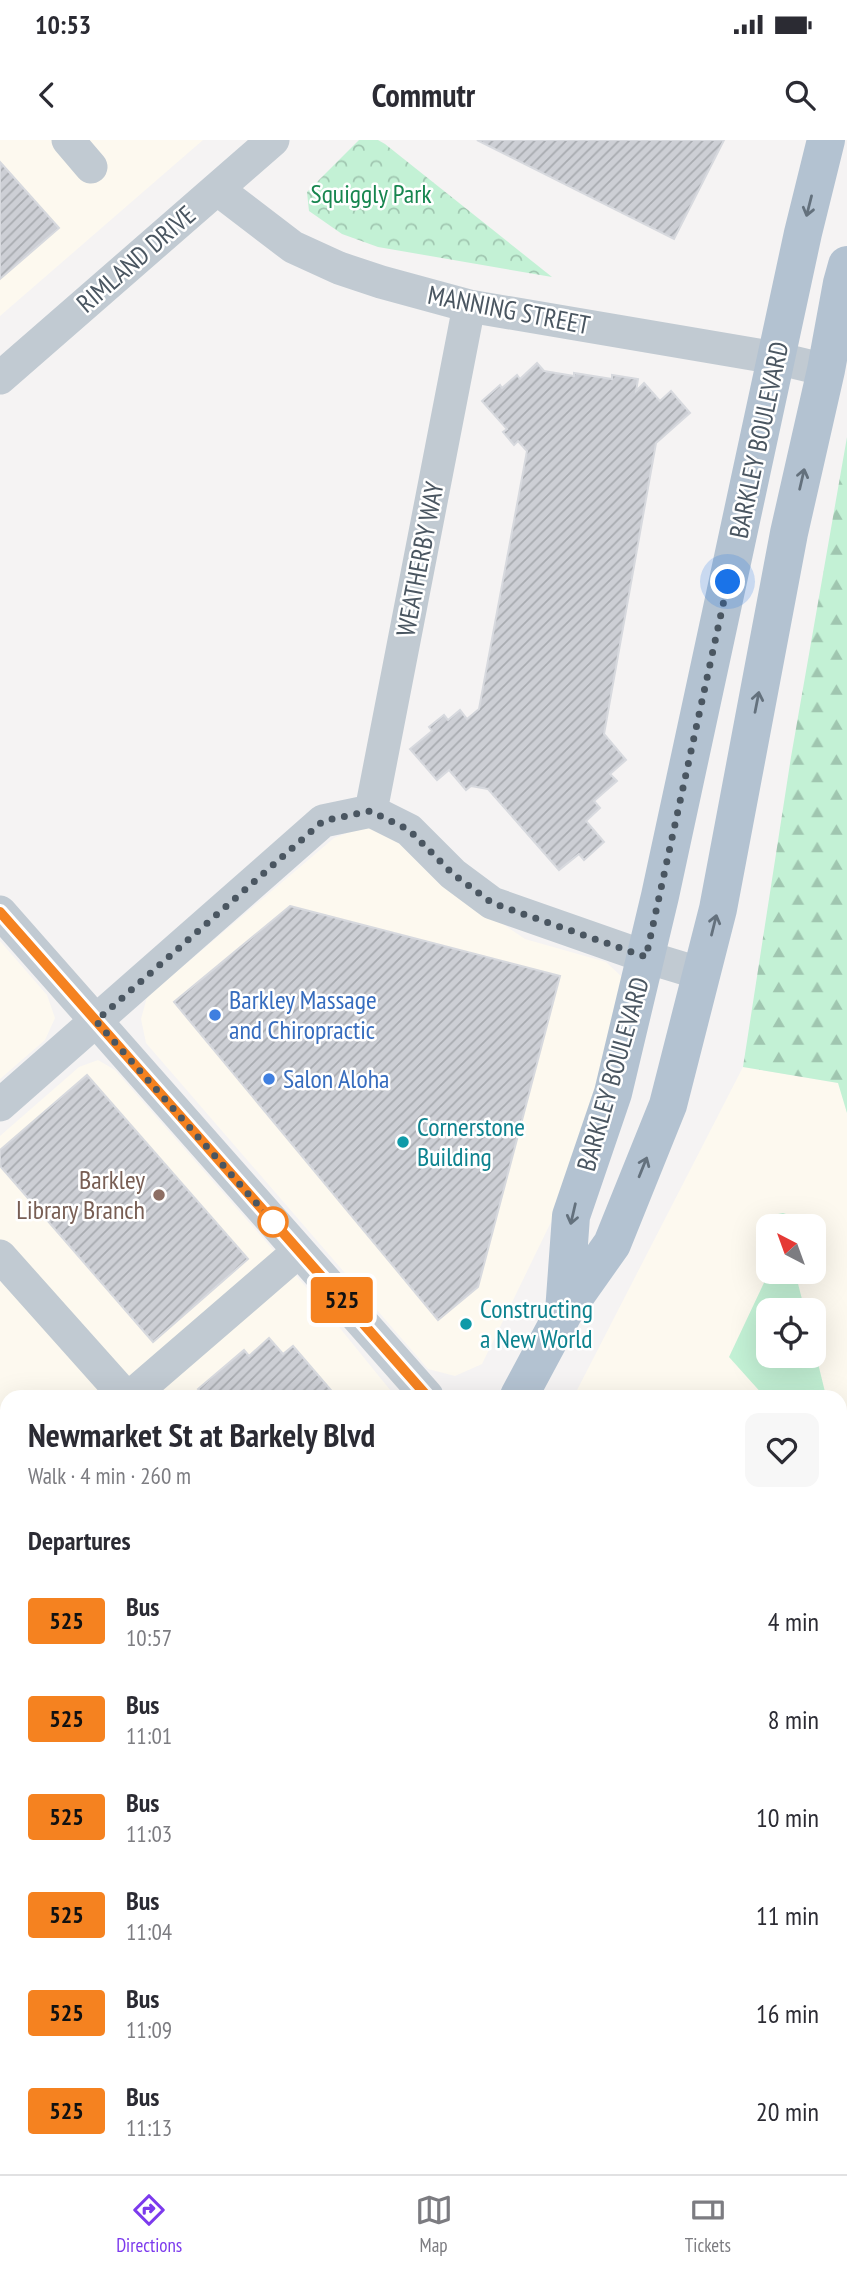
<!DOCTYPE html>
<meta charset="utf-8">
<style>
body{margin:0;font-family:"PT Sans Narrow",sans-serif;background:#f7f7f7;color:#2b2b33;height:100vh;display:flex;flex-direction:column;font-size:26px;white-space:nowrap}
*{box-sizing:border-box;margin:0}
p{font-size:23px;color:#7c7c81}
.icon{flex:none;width:38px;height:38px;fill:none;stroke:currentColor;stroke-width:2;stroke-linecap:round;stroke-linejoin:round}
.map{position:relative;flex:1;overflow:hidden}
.side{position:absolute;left:0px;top:1250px;width:847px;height:786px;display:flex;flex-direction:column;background:#fff;border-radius:21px 21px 0 0;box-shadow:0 7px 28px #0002}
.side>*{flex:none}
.badge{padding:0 14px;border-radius:5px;font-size:24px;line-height:46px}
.needle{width:46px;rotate:319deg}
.fabs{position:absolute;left:756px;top:1074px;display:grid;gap:14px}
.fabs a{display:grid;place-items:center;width:70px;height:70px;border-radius:14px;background:#fff;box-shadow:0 7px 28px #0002;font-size:35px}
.you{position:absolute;width:35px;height:35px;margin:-18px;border:5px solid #fff;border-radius:50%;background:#1a73e8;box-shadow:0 0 0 10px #1a73e833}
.map>.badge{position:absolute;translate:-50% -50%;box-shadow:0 0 0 4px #fff}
h2{padding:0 28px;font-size:26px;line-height:63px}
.round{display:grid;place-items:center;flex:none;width:74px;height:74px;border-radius:14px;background:#f7f7f7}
.head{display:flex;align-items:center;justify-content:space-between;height:119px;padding:0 28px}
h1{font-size:33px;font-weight:600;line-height:52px}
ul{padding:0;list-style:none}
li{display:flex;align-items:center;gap:21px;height:98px;padding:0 28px}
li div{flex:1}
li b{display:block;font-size:26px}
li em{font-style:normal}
li .badge{min-width:77px;font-weight:700;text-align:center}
.status{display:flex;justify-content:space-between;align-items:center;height:49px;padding:0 35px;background:#fff;direction:ltr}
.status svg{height:19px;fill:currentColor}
header{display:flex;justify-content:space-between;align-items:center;height:91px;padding:0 28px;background:#fff;font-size:32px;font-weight:600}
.menu{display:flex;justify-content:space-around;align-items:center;height:98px;border-top:2px solid #e1e1e2;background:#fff;font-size:19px;color:#7c7c81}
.menu a{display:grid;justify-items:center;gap:4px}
.menu .selected{color:#7c3aed}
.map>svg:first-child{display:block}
.commercial{fill:#fdf9ef;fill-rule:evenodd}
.green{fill:#c3f1d5}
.forest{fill:url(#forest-firs)}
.park{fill:url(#park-crowns)}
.building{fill:url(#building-hatch);stroke:#d7d9de;stroke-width:2}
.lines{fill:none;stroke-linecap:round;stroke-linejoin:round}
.minor{stroke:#c1cad2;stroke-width:33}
.major{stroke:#b3c2d1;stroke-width:38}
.oneway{stroke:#64717d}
.line-casing{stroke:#fff;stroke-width:16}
.line{stroke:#f58220;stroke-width:10}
.walk{stroke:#4a5661;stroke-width:7;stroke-dasharray:0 12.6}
.shop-dot{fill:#3f7fe0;stroke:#fff;stroke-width:2.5}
.culture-dot{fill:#0f9aa8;stroke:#fff;stroke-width:2.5}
.education-dot{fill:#8d6e63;stroke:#fff;stroke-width:2.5}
.stop-dot{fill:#fff;stroke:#f58220;stroke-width:3.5}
.labels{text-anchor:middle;stroke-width:5;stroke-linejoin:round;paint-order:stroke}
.park-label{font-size:26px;fill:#17864f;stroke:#fff}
.street-label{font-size:26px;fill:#4a5661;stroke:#fff}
.shop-label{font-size:26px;fill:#366cbe;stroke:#fff;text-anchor:start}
.culture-label{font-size:26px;fill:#0d838f;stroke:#fff;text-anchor:start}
.education-label{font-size:26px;fill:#785e54;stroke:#fff;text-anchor:end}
</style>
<div class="status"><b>10:53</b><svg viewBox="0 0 49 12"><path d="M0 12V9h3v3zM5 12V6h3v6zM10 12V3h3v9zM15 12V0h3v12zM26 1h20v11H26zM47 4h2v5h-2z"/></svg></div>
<header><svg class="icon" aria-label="back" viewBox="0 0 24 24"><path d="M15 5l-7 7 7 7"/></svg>Commutr<svg class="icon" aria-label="search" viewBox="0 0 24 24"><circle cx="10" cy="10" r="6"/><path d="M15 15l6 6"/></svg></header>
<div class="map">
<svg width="847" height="2034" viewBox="0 0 847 2034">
<defs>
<pattern id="forest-firs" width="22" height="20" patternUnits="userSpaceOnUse" patternTransform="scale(1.75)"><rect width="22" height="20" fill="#c3f1d5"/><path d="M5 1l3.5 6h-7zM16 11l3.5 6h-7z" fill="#a0c6b0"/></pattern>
<pattern id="park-crowns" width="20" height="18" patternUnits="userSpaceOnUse" patternTransform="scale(1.75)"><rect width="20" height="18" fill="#c3f1d5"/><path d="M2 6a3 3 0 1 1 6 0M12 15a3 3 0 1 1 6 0" fill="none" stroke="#a0c6b0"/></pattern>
<pattern id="building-hatch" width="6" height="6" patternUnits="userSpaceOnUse" patternTransform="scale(1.75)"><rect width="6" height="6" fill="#cdcfd5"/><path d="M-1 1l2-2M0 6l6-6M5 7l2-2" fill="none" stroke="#a8abb0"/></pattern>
</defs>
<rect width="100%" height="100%" fill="#f5f3f3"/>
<path class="commercial" d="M0 0H203L0 176Z
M363 687 392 694 469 761 525 799 606 822 622 837 626 848 569 1045 482 1224 455 1236 428 1229 146 903 141 879 147 857 334 698Z
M0 801 47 855 55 878 45 900 0 939Z
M98 920 115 930 313 1155 395 1256H7V1723L0 1722V996L79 927Z
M743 927 839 943 847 973V2034H0V1883L7 1877V2028H840V1256H574ZM768 1087H814V1132H768ZM768 1171H814V1216H768Z"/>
<path class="green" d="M783 1073 798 1078 805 1087H791V1085L770 1083 768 1080V1076Z
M769 1132H795L805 1171H768V1216H814V1207L826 1256H764L729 1217Z"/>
<path class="forest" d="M847 297V973L838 943 743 927 791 617Z"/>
<path class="park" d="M359 0H378L385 4 552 137 378 107 342 94 309 71 307 52Z"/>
<path class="building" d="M477 0H724L674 99Z
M0 22 59 88 0 139Z
M537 223 544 231 574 236V233L612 239V235L638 239 636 251 644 243 660 261 671 251 690 273 656 303 604 594 626 620 610 634 617 641 594 661 600 668 586 681 604 702 584 720 579 714 559 730 488 649 471 646 466 650 449 630 437 640 410 609 432 591 429 587 444 575 448 580 460 570 467 579 479 569 527 311 518 301 514 305 503 292 507 289 482 261 500 245 502 248 517 235 520 239Z
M290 766 560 836 478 1147 438 1180 174 862Z
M87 935 248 1119 153 1202 0 1026V1010Z
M269 1198 283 1214 293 1206 336 1256H205L198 1249 244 1210 249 1216Z
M0 1465 7 1473V1684L0 1673Z
M840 1502 847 1510V1643L840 1649Z
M840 1812 847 1821V1979L840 1971Z
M0 1974 7 1982V2028H34L28 2034H0Z"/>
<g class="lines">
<path class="minor" d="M68 0 91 27
M217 49 293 107 339 128 381 142 469 166 776 218 826 230
M0 238 273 0
M371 671 469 166
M0 772 427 1256
M0 965 323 681 371 671 409 690 453 734 492 763 646 817 702 834
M0 1116 125 1256
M131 1256 299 1111
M0 1390 7 1398
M840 1725 847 1733
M512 2028 517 2034
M814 2028 819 2034
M471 2034 478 2028"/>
<path class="major" d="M564 1172 571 1076 613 953 660 756 803 93 826 0
M519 1256 564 1172 612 1104 668 965 718 769 789 393 826 230 842 143 847 125
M0 1769 7 1778
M0 1821 7 1815
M0 1863 7 1871
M144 2028 149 2034
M224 2028 229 2034"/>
</g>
<defs><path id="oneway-shaft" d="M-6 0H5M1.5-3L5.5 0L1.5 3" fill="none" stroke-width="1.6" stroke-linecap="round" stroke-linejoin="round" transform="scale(1.75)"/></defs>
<g class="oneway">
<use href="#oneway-shaft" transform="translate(809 66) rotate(104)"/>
<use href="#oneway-shaft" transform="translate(802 339) rotate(-77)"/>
<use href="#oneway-shaft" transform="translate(757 562) rotate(-79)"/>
<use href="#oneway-shaft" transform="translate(714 785) rotate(-76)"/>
<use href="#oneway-shaft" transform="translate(643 1027) rotate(-68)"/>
<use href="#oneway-shaft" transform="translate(573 1074) rotate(103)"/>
</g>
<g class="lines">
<g class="line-casing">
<path id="line" d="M0 772 427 1256"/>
</g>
<use href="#line" class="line"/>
<path class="walk" d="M273 1082 96 881 323 681 370 671 409 690 453 734 492 763 646 817 728 442"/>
</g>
<g class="shop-dot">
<circle cx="215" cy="875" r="7"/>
<circle cx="269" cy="939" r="7"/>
</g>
<g class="culture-dot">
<circle cx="403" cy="1002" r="7"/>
<circle cx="466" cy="1184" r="7"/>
</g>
<circle class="education-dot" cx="159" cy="1055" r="7"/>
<circle class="stop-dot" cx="273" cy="1082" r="14"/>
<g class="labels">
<g class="park-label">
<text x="371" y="63">Squiggly Park</text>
</g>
<g class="street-label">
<text transform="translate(136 119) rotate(-41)" y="9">RIMLAND DRIVE</text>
<text transform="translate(509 170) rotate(11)" y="9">MANNING STREET</text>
<text transform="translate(759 300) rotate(-78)" y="9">BARKLEY BOULEVARD</text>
<text transform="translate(420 419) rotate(-79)" y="9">WEATHERBY WAY</text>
<text transform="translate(613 934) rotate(-74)" y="9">BARKLEY BOULEVARD</text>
</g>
<g class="shop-label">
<text x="229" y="869">Barkley Massage<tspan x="229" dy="30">and Chiropractic</tspan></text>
<text x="283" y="948">Salon Aloha</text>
</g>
<g class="culture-label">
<text x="417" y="996">Cornerstone<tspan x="417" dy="30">Building</tspan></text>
<text x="480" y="1178">Constructing<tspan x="480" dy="30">a New World</tspan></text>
</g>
<g class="education-label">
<text x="145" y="1049">Barkley<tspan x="145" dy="30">Library Branch</tspan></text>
</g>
</g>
</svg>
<div class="fabs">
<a><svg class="needle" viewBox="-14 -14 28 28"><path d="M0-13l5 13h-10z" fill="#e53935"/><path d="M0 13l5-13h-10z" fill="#7c7c81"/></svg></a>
<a><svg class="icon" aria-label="locate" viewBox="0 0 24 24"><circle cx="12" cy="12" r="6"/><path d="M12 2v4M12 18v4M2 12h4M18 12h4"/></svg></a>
</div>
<div class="you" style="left:728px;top:442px"></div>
<b class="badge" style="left:342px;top:1160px;background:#f58220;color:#111">525</b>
<section class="side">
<div class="head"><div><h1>Newmarket St at Barkely Blvd</h1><p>Walk · 4 min · 260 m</p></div><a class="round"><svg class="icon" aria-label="heart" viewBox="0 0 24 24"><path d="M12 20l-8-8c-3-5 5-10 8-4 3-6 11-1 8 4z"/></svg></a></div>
<h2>Departures</h2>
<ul>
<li><span class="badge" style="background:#f58220;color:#111">525</span><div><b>Bus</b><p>10:57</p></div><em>4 min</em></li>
<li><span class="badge" style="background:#f58220;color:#111">525</span><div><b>Bus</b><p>11:01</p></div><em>8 min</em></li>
<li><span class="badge" style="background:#f58220;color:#111">525</span><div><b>Bus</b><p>11:03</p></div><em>10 min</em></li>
<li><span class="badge" style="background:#f58220;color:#111">525</span><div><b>Bus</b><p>11:04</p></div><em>11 min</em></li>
<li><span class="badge" style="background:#f58220;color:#111">525</span><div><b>Bus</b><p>11:09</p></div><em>16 min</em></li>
<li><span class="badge" style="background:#f58220;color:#111">525</span><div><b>Bus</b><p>11:13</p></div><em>20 min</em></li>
</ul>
</section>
</div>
<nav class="menu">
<a class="selected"><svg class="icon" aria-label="directions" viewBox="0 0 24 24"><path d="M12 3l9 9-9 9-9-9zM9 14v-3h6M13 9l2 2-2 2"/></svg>Directions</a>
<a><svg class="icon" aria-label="map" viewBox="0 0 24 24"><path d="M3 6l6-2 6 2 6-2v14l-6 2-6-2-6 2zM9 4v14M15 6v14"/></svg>Map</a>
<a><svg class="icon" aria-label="tickets" viewBox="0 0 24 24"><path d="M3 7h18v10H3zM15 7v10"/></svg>Tickets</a>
</nav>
